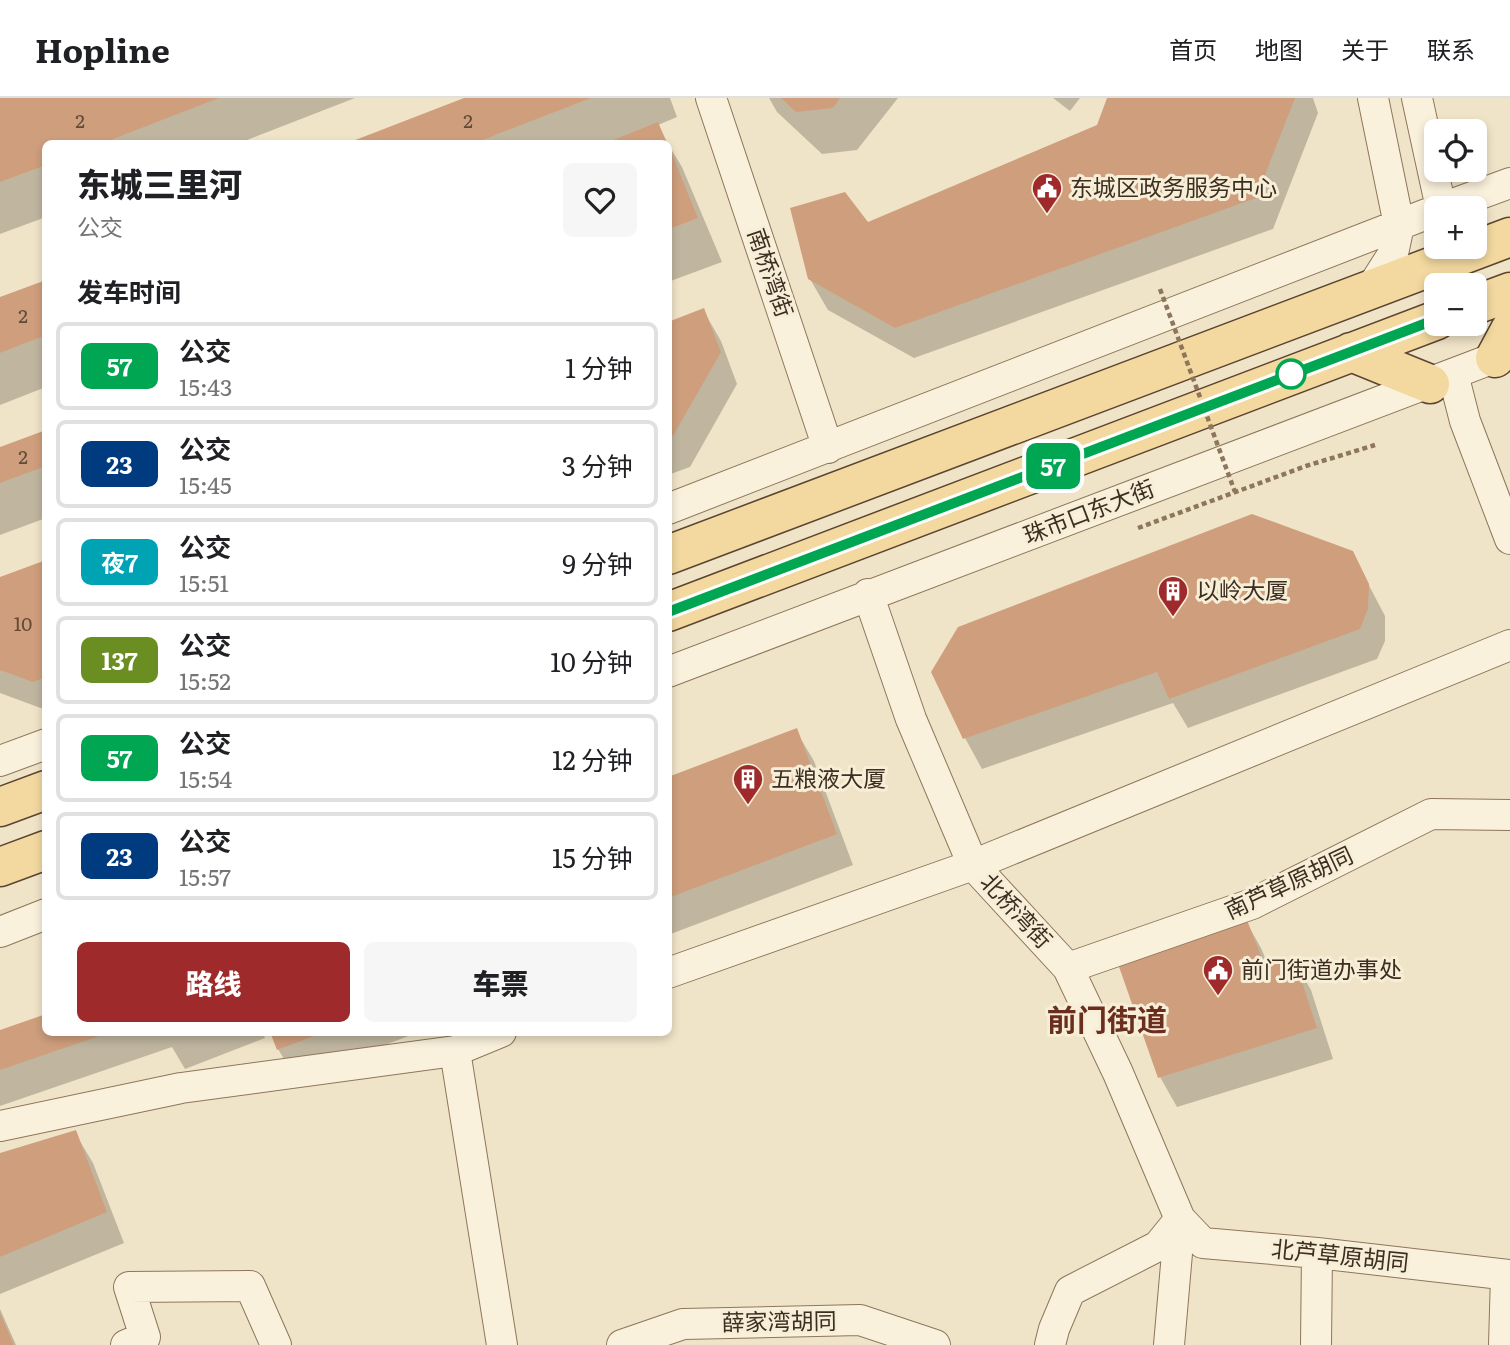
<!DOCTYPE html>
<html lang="zh">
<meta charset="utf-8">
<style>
body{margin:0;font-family:Literata,"Noto Sans SC",serif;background:#f6f6f6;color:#202124;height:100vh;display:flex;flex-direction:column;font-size:26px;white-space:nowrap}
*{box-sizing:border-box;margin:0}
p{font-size:23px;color:#757577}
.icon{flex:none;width:38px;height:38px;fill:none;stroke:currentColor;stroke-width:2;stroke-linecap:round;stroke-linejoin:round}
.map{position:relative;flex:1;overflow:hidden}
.side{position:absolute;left:42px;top:42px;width:630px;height:896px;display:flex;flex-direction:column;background:#fff;border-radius:10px;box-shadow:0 4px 10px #0003}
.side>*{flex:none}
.badge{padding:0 14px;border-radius:10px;font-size:24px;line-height:46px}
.fabs{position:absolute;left:1424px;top:21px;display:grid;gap:14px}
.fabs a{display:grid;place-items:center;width:63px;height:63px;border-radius:10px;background:#fff;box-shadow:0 4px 10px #0003;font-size:35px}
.map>.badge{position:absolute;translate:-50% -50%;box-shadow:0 0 0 4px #fff}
h2{padding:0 35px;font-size:26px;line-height:63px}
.round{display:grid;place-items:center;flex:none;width:74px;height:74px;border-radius:10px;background:#f6f6f6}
.headline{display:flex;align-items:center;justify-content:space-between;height:119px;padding:0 35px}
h1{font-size:33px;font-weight:800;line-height:52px}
.primary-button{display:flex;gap:14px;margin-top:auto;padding:14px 35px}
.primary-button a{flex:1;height:80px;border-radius:10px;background:#9e2a2b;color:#fff;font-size:28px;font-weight:800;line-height:80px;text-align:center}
.primary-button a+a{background:#f6f6f6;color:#202124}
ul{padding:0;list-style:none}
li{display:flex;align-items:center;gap:21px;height:88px;margin:0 14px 10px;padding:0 21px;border:4px solid #e0e0e0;border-radius:10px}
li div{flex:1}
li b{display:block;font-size:26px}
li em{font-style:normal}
li .badge{min-width:77px;font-weight:700;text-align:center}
header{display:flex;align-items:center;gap:42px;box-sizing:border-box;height:98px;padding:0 35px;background:#fff;border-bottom:2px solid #e0e0e0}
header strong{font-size:33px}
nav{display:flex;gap:38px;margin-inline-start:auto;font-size:24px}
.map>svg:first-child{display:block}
.shadow{fill:#0003}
.building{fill:#cf9f7d}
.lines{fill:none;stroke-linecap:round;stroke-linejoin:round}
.minor-casing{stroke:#8d765c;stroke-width:32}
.major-casing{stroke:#5b4430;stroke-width:41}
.path{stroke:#8d765c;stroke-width:4.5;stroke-dasharray:5 3.5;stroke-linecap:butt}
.minor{stroke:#faf1dc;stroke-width:30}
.major{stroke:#f3d9a0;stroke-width:38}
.path-bridge{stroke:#8d765c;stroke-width:4.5;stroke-dasharray:5 3.5;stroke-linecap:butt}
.line-casing{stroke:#fff;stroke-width:16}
.line{stroke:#00a651;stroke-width:10}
.stop-dot{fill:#fff;stroke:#00a651;stroke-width:3.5}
.labels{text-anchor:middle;stroke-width:6;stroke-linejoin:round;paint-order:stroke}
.number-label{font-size:19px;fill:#624a37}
.poi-label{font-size:23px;fill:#3d2e20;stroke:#f7eed8;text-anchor:start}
.street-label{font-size:23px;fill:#3d2e20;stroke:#f7eed8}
.district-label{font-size:30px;font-weight:bold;fill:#6b2e1e;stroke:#f7eed8}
</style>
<header>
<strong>Hopline</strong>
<nav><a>首页</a><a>地图</a><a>关于</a><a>联系</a></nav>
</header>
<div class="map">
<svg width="1510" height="1247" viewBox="0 0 1510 1247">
<rect width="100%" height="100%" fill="#f0e4c8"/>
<path class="shadow" d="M0 0H355L237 46H46V119L0 136Z
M469 0H670L677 19 658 27 668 46H349Z
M769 0H898L857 52 822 56 777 14Z
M1053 0H1080L1070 13Z
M1109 0H1313L1318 15 1273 131 914 260 828 212 810 181 867 126 1098 28Z
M668 46 682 69 722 164 668 184Z
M46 184V289L0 307V201Z
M703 212 721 243 737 286 690 369 668 377V226Z
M46 334V420L0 437V351Z
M1352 455 1385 518V543L1377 561 1188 630 1173 605 982 671 965 640Z
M46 463V612L0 595V481Z
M796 633 814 663 853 767 668 837V681Z
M1244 820 1261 850 1269 869 1293 861 1311 892 1333 961 1177 1009 1160 979Z
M0 934H263L265 940 185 971 172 949 0 1008Z
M272 934H419L296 981 278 951Z
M75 1035 93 1065 124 1145 0 1196V1057Z
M0 1211 16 1247H0Z"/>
<path class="building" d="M0 0H219L100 46H46V67L0 84Z
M464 0H591L472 46H345Z
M781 0H840L833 10 796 14Z
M1107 0H1295L1256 100 895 230 808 181 790 110 845 94 868 124 1097 27Z
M658 24 667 45H606Z
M669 49 698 120 669 131Z
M46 182V237L0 255V199Z
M704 210 721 254 673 338 668 340V224Z
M46 332V368L0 385V349Z
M1252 416 1353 453 1369 486 1368 511 1360 531 1169 601 1157 574 963 641 931 574 958 529Z
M46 462V579L33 584 0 572V479Z
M797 630 837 736 668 800V679Z
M1245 817 1265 868 1294 859 1317 930 1158 980 1117 863Z
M46 916V934L108 935 0 972V932Z
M270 934H322V935L277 952Z
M76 1032 107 1114 0 1159V1055Z
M0 1215 14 1247H0Z"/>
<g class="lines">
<g class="minor-casing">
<path id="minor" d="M711 0 828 350
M1417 0 1441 110
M1442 110 1510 85
M1370 192 1393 156 1399 127 1373 0
M1453 276 1465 323 1510 441
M668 411 1437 112
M868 496 911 621 973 767 1068 870 1118 975 1180 1121 1203 1145 1317 1155 1510 1177
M668 574 1510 254
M0 663 46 646
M0 834 46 816
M1068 870 1252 806 1431 716 1510 717
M668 875 973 767 1510 547
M455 953 502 1247
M0 1028 181 990 455 953 501 934
M126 1247 145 1239 129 1189 250 1188 276 1247
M622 1247 683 1226 860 1222 935 1247
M1050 1247 1054 1231 1070 1193 1158 1148 1180 1121
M1169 1247 1180 1121
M1316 1247 1317 1155
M1504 1247 1506 1177"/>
</g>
<g class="major-casing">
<path id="major" d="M1475 207 1510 194
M1351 254 1430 286
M1495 260 1510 232
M668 457 1510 139
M668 514 1437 222
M0 709 46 692
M0 769 46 752"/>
</g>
<path class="path" d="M1138 430 1306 368 1375 347"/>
<use href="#minor" class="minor"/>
<use href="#major" class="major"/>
<path class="path-bridge" d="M1160 191 1235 394"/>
</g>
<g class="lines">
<g class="line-casing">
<path id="line" d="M668 514 1437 221"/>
</g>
<use href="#line" class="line"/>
</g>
<defs>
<g id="civic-pin" transform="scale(1.575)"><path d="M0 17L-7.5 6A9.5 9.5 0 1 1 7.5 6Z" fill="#9e2a2b" stroke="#f7eed8"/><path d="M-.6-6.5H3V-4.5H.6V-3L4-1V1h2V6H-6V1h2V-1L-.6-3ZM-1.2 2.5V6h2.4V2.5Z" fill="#fff"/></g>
<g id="building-pin" transform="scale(1.575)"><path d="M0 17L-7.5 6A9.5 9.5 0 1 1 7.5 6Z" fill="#9e2a2b" stroke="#f7eed8"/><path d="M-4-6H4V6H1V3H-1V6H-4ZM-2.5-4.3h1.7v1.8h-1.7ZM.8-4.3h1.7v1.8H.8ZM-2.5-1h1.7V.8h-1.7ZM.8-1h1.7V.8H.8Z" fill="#fff"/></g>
</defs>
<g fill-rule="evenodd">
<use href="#civic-pin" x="1047" y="90"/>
<use href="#building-pin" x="1173" y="493"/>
<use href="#building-pin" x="748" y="681"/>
<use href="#civic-pin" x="1218" y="872"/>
</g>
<circle class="stop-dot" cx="1291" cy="276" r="14"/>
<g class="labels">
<g class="number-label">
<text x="80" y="30">2</text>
<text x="468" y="30">2</text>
<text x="23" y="225">2</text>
<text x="23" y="366">2</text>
<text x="23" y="533">10</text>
</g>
<g class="poi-label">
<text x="1070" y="98">东城区政务服务中心</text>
<text x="1196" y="501">以岭大厦</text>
<text x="771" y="689">五粮液大厦</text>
<text x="1241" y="880">前门街道办事处</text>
</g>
<g class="street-label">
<text transform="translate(770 175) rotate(71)" y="8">南桥湾街</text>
<text transform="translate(1089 414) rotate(-21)" y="8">珠市口东大街</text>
<text transform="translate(1289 785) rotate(-25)" y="8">南芦草原胡同</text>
<text transform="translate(1016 813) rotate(47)" y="8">北桥湾街</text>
<text transform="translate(1340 1158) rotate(6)" y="8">北芦草原胡同</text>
<text transform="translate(779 1224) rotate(-1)" y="8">薛家湾胡同</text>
</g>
<g class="district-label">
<text x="1107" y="933">前门街道</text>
</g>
</g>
</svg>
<div class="fabs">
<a><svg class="icon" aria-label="locate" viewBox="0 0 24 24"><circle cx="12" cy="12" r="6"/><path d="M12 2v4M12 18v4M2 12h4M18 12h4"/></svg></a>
<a>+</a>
<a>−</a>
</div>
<b class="badge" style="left:1053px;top:368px;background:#00a651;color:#fff">57</b>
<section class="side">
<div class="headline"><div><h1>东城三里河</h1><p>公交</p></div><a class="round"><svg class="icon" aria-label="heart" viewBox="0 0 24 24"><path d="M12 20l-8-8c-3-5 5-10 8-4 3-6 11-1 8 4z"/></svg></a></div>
<h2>发车时间</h2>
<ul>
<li><span class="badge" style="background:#00a651;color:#fff">57</span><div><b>公交</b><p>15:43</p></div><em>1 分钟</em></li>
<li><span class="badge" style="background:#003b80;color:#fff">23</span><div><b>公交</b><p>15:45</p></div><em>3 分钟</em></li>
<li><span class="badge" style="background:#00a3b4;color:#fff">夜7</span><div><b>公交</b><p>15:51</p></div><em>9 分钟</em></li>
<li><span class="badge" style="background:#6b8e23;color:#fff">137</span><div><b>公交</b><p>15:52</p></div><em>10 分钟</em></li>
<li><span class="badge" style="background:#00a651;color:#fff">57</span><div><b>公交</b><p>15:54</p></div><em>12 分钟</em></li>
<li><span class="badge" style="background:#003b80;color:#fff">23</span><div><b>公交</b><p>15:57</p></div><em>15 分钟</em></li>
</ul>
<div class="primary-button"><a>路线</a><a>车票</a></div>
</section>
</div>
